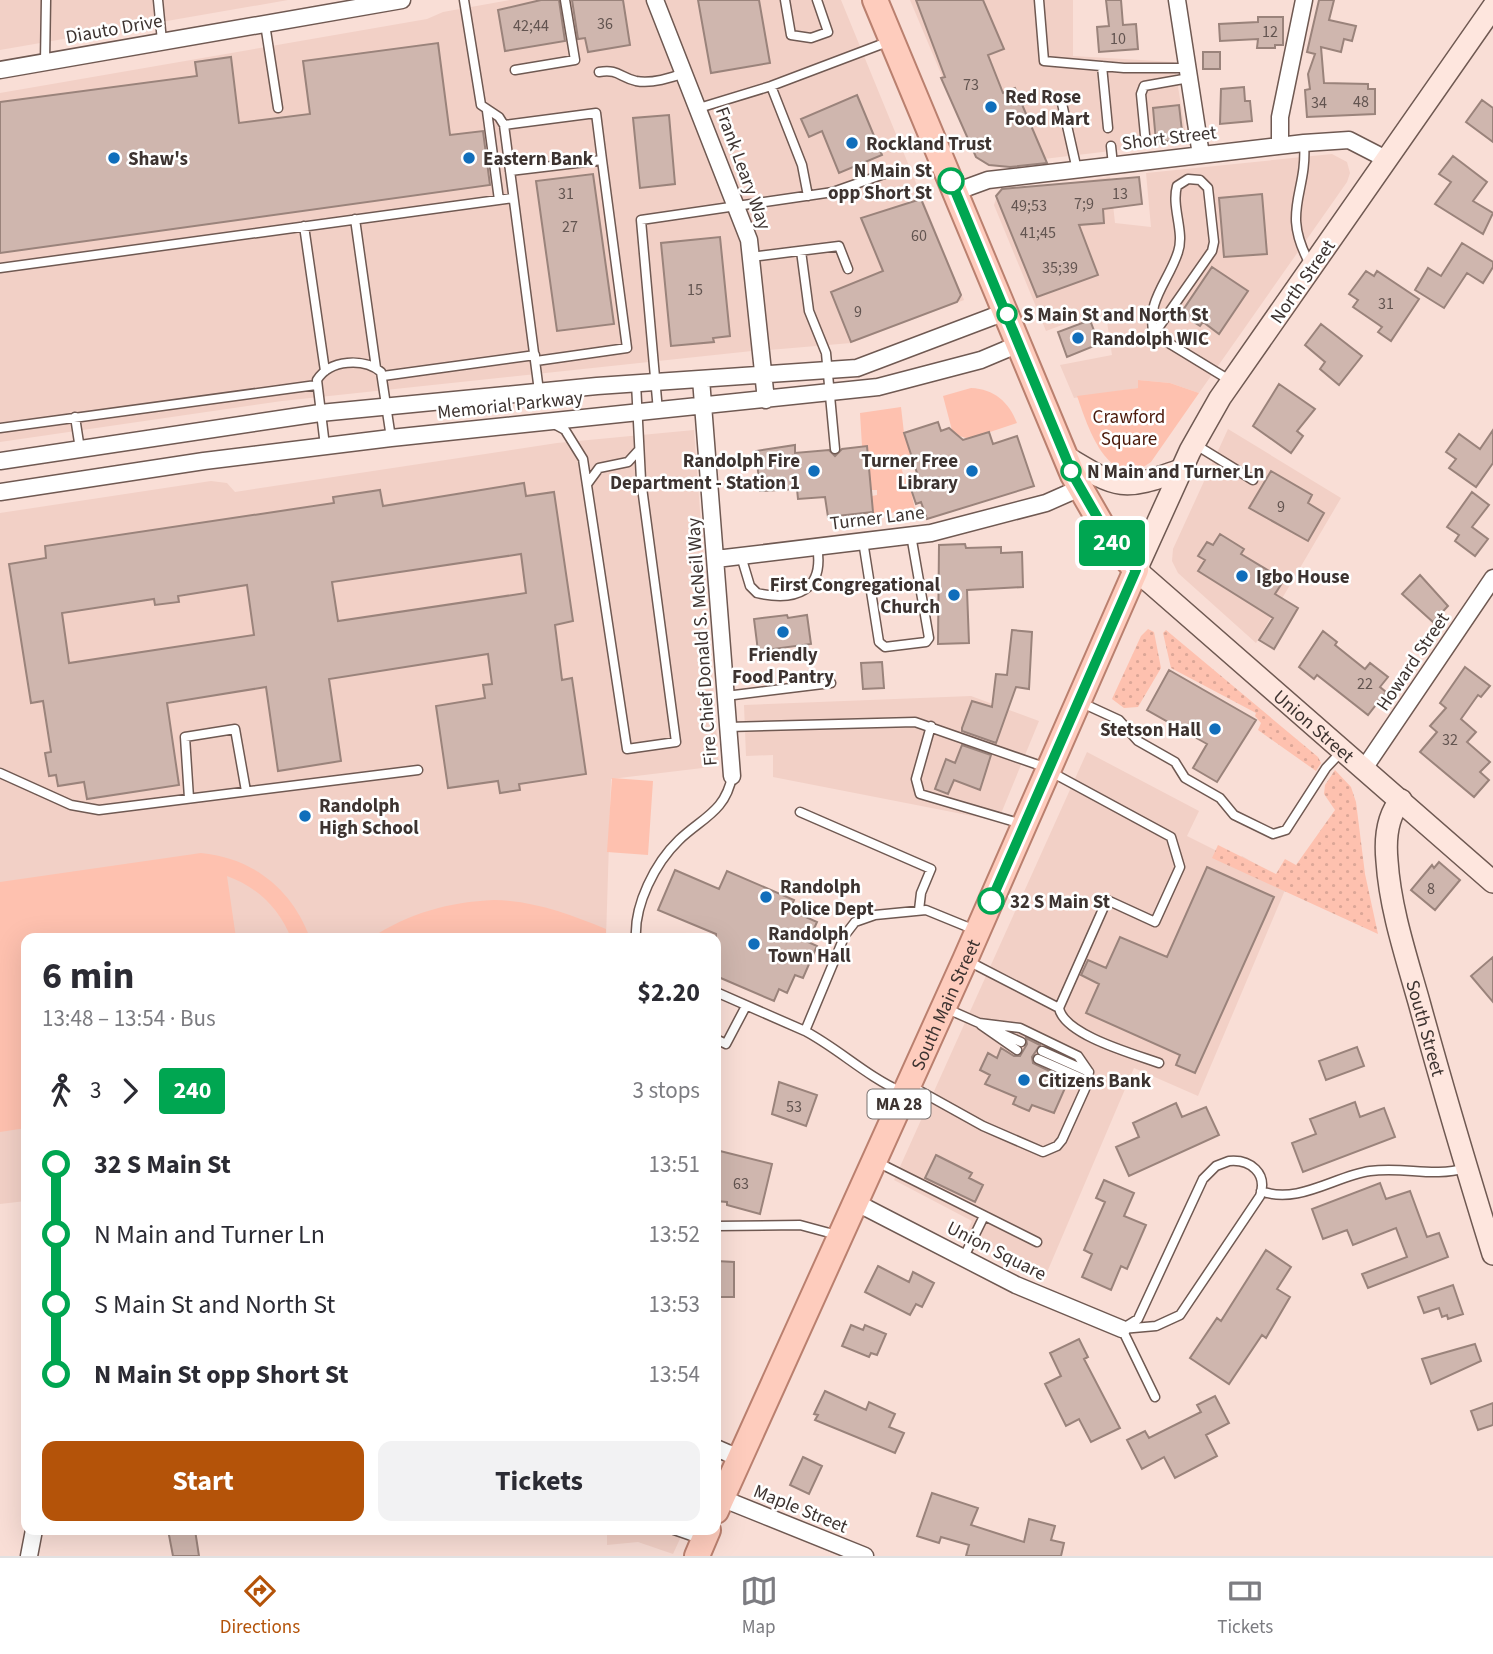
<!DOCTYPE html>
<meta charset="utf-8">
<style>
body{margin:0;font-family:"Source Sans 3",sans-serif;background:#f2f2f3;color:#2b2b33;height:100vh;display:flex;flex-direction:column;font-size:26px;white-space:nowrap}
*{box-sizing:border-box;margin:0}
p{font-size:23px;color:#7c7c81}
.icon{flex:none;width:38px;height:38px;fill:none;stroke:currentColor;stroke-width:2;stroke-linecap:round;stroke-linejoin:round}
.map{position:relative;flex:1;overflow:hidden}
.sheet{position:absolute;left:21px;top:933px;width:700px;height:602px;display:flex;flex-direction:column;background:#fff;border-radius:14px;box-shadow:0 7px 28px #0002}
.sheet>*{flex:none}
.badge{padding:0 14px;border-radius:5px;font-size:24px;line-height:46px}
.map>.badge{position:absolute;translate:-50% -50%;box-shadow:0 0 0 4px #fff}
.legs{display:flex;align-items:center;gap:10px;height:77px;padding:0 21px;font-size:23px}
.legs p{margin-inline-start:auto}
.overview{display:flex;align-items:center;justify-content:space-between;height:119px;padding:0 21px}
h1{font-size:38px;font-weight:700;line-height:52px}
.cta{display:flex;gap:14px;margin-top:auto;padding:14px 21px}
.cta a{flex:1;height:80px;border-radius:14px;background:#b45309;color:#fff;font-size:28px;font-weight:700;line-height:80px;text-align:center}
.cta a+a{background:#f2f2f3;color:#2b2b33}
ul{padding:0 21px;list-style:none}
li{display:flex;align-items:center;gap:24px;height:70px;font-size:26px}
li i{display:grid;place-items:center;width:10px;height:100%;margin:0 9px;background:currentColor}
li i::after{content:'';width:18px;height:18px;margin:-9px;border:5px solid;border-radius:50%;background:#fff}
li p{margin-inline-start:auto}
li:first-child i{background:linear-gradient(#0000 50%,currentColor 0)}
li:last-child i{background:linear-gradient(currentColor 50%,#0000 0)}
.dock{display:flex;justify-content:space-around;align-items:center;height:98px;border-top:2px solid #e1e1e2;background:#fff;font-size:19px;color:#7c7c81}
.dock a{display:grid;justify-items:center;gap:4px}
.dock .selected{color:#b45309}
.map>svg:first-child{display:block}
.built{fill:#f2d0c6}
.grass{fill:url(#grass-dots)}
.park{fill:#fec1af}
.building{fill:#cfb6ae;stroke:#9a837b;stroke-width:2;fill-rule:evenodd}
.lines{fill:none;stroke-linecap:round;stroke-linejoin:round}
.lane-casing{stroke:#6f5952;stroke-width:11}
.street-casing{stroke:#6f5952;stroke-width:19}
.secondary-casing{stroke:#6f5952;stroke-width:24}
.primary-casing{stroke:#ba806f;stroke-width:28}
.lane{stroke:#fff;stroke-width:8}
.street{stroke:#fff;stroke-width:16}
.secondary{stroke:#fee6de;stroke-width:21}
.primary{stroke:#feccbd;stroke-width:24}
.line-1-casing{stroke:#fff;stroke-width:16}
.line-1{stroke:#00a651;stroke-width:10}
.poi-dot{fill:#106ebb;stroke:#fff;stroke-width:2.5}
.stop-1-dot{fill:#fff;stroke:#00a651;stroke-width:3.5}
.labels{text-anchor:middle;stroke-width:5;stroke-linejoin:round;paint-order:stroke}
.number-label{font-size:16px;fill:#625450}
.shield{fill:#fff;stroke:#77706e;stroke-width:2}
.shield-label{font-size:18px;font-weight:bold;fill:#3d3330}
.street-label{font-size:19px;fill:#3d3330;stroke:#fff}
.poi-label{font-size:19px;font-weight:bold;fill:#3d3330;stroke:#fff;text-anchor:start}
.stop-label{font-size:19px;font-weight:bold;fill:#3d3330;stroke:#fff;text-anchor:start}
.park-label{font-size:19px;fill:#4c1a0b;stroke:#fff}
</style>
<div class="map">
<svg width="1493" height="1556" viewBox="0 0 1493 1556">
<defs>
<pattern id="grass-dots" width="8" height="8" patternUnits="userSpaceOnUse" patternTransform="scale(1.75)"><rect width="8" height="8" fill="#fec1af"/><path d="M2 2h.1M6 6h.1" fill="none" stroke="#dba697" stroke-width="1.8" stroke-linecap="round"/></pattern>
</defs>
<rect width="100%" height="100%" fill="#f9ded6"/>
<path class="built" d="M0 0H288L0 50Z
M510 0H646L678 75 740 240 752 351 282 401 0 442V93L427 19 443 12Z
M664 0H841L964 300 851 343 769 350 757 236Z
M910 0H1073V56L1174 62 1187 142 993 165 984 162 974 152Z
M1332 154 1347 162 1350 173 1347 182 1199 393 1170 383 1138 380V388L1074 398 1060 365 1112 355 1106 315 1100 317 1097 312 1046 331 994 205 998 193 1110 177 1115 223 1151 227 1146 173Z
M1228 429 1341 498 1256 643 1178 573 1172 561 1173 549Z
M694 430 719 766 611 779 606 938H26V1201L0 1204V513L211 481 227 483 235 492 557 443Z
M971 696 1039 721 998 821 773 777V755L746 756 744 705Z
M1087 752 1199 811 1187 836 1237 861 1242 856 1288 883 1198 1096 1134 1068 1045 1277 966 1234 972 1221 894 1180Z
M594 1530H684L673 1554 638 1542 607 1545V1534L595 1535Z"/>
<path class="grass" d="M1148 629 1154 632 1161 668 1138 707 1124 708 1112 699 1141 636Z
M1166 630 1318 757 1321 763 1316 771 1258 730 1261 723 1255 716 1256 713 1171 668 1163 633Z
M1335 770 1351 787 1356 802 1365 874 1378 934 1212 858 1218 845 1276 874 1285 859 1296 865 1335 810 1324 794 1325 785Z"/>
<path class="park" d="M1138 380 1170 383 1199 393 1151 462C1108 494 1087 424 1077 396L1138 388Z
M971 388C994 389 1009 402 1017 423L969 439 953 434 943 396Z
M901 407 904 433 913 461 900 465 905 479 908 478 915 509 872 516V496L877 495V490H871L867 446H862L860 413Z
M612 778 653 781 648 855 607 852Z
M201 853C253 858 292 889 310 938H291C279 908 257 887 227 876L236 938H26V1128L0 1132V882Z
M494 900C534 901 569 914 606 929V938H371C409 913 449 902 494 900Z"/>
<path class="building" d="M541 0H559L565 41 505 51 498 10Z
M572 0H623L630 45 588 52 585 38 578 39Z
M698 0H759L770 63 711 73Z
M916 0H983L1004 49 988 55 1003 93 1015 88 1047 163 1010 167 989 165 976 157 941 78 945 77Z
M1106 0H1121L1123 25 1136 24 1138 49 1099 52 1097 27 1109 26Z
M1319 0H1334L1329 20 1356 26 1352 41 1344 39 1341 52 1321 47 1324 83 1368 84V89H1375V114L1307 117 1305 90 1310 89 1308 74 1315 54 1307 52Z
M1258 17H1283V45H1275V48H1257L1258 39 1220 41 1219 24 1258 22Z
M438 43 450 135 483 131 490 185 0 253V102L197 76 195 62 231 57 239 123 310 114 303 61Z
M1203 52H1220V69H1203Z
M1244 87 1245 101H1250L1252 121 1220 124 1221 89Z
M857 95 882 155 839 173 822 131 809 137 801 119Z
M1482 100 1493 108V142L1466 122Z
M1179 105 1183 140 1156 142 1153 108Z
M669 115 675 184 640 188 633 118Z
M1453 156 1487 182 1473 201 1493 213 1483 234 1435 204 1451 182 1439 174Z
M593 174 614 324 557 331 536 181Z
M1139 177 1142 204 1103 209 1104 223 1079 225 1098 275 1037 297 996 196 1002 189Z
M1262 194 1267 254 1224 257 1219 198Z
M921 199 961 295 957 302 851 342 831 292 883 271 861 218Z
M720 237 730 336 713 338 714 342 671 346 661 243Z
M1462 243 1493 262V267L1483 283 1467 273 1444 308 1415 290 1428 268 1441 276Z
M1212 267 1248 291 1219 334 1203 322 1200 326 1184 316 1186 312 1183 310Z
M1366 271 1374 276 1377 271 1419 299 1391 341 1378 332 1382 327 1353 307 1358 300 1349 294Z
M1090 320 1099 344 1067 357 1058 332Z
M1321 324 1362 356 1339 385 1320 369 1325 362 1305 345Z
M1279 384 1315 409 1297 431 1303 436 1291 453 1253 426Z
M938 422 941 431 949 428 963 440 989 432 993 444 1017 436 1034 486 927 519 921 502 916 504 907 477 917 473 904 433Z
M1493 430V463L1476 487 1449 468 1456 459 1446 452 1459 434 1480 449Z
M795 445V453L829 450 835 456 842 449 867 446 873 512 828 517 825 497 798 499 797 489 760 491 756 451Z
M1271 471 1312 495 1308 503 1324 513 1308 541 1249 508Z
M524 483 526 496 554 492 573 621 555 625 562 680 572 678 586 774 519 784 520 790 500 793 498 781 448 788 436 706 485 698 483 685 492 684 488 654 329 679 341 761 278 771 266 687 167 703 179 785 87 799 84 782 58 786 56 775 49 776 45 753 51 752 43 701 31 703 9 564 46 558 45 546 334 503 333 497 380 490 383 506ZM521 554 526 593 338 621 332 582ZM247 585 254 635 69 663 62 613 154 599 155 605 179 602 178 596Z
M1472 492 1489 505 1472 527 1488 539 1475 556 1455 541 1459 535 1447 527Z
M1220 534 1244 549 1241 554 1284 580 1275 594 1298 608 1274 649 1259 640 1273 618 1198 571 1205 560 1198 556 1207 542 1213 545Z
M965 544 966 548 1001 547V553L1022 552 1023 587 967 590 969 643 938 644 939 545Z
M1420 575 1448 606 1433 622 1402 594Z
M787 615 788 618 807 615 811 644 758 651 754 619Z
M1012 630 1032 632 1029 689 1016 687 996 743 962 731V728L972 701 992 707 996 674 1007 675Z
M1323 631 1337 642 1335 645 1365 669 1370 663 1388 677 1380 687 1386 692 1368 715 1317 675 1314 679 1299 667Z
M882 662 884 688 863 689 861 663Z
M1465 667 1490 686 1481 697 1478 695 1461 719 1476 732 1467 742 1490 762 1480 772 1489 780 1474 797 1420 752 1437 732 1430 726 1446 708 1440 703Z
M1169 670 1256 720 1217 782 1193 768 1207 744 1147 710Z
M962 745 991 755 980 790 954 780 948 794 935 789 946 759 955 763Z
M1439 862 1460 880 1435 910 1411 890 1432 865 1434 868Z
M1207 867 1274 897 1195 1073 1176 1065 1180 1055 1086 1013 1099 984 1081 975 1088 960 1106 968 1120 937 1167 957Z
M675 870 719 889 727 871 794 900 790 910 817 922 808 942 817 946 803 978 795 975 787 993 779 989 774 1001 716 976V934L658 910Z
M1493 957V1002L1471 976Z
M1026 1038 1040 1045 1032 1057 1033 1063 1062 1077 1059 1085 1065 1088 1054 1113 1032 1105 1029 1111 1013 1104 1016 1097 985 1084 990 1075 980 1070 988 1053 997 1058 1001 1048 1014 1056H1020L1027 1044Z
M1357 1047 1364 1066 1326 1080 1319 1061Z
M779 1082 817 1095 806 1126 772 1114Z
M1355 1102 1360 1117 1384 1108 1395 1137 1303 1172 1292 1143 1316 1134 1310 1119Z
M1176 1103 1182 1117 1206 1107 1219 1135 1129 1176 1116 1147 1139 1137 1133 1123Z
M716 1150 772 1164 760 1214 727 1205V1202L716 1201Z
M936 1155 972 1173 969 1178 983 1185 975 1202 925 1178Z
M1104 1180 1134 1193 1124 1216 1146 1225 1127 1269 1121 1266 1111 1290 1082 1277 1092 1254 1084 1250 1105 1202 1096 1198Z
M1380 1183 1386 1199 1410 1191 1427 1237 1439 1233 1448 1257 1368 1288 1362 1274 1407 1257 1396 1228 1353 1245 1347 1230 1323 1239 1312 1209Z
M1266 1250 1291 1267 1277 1289 1290 1297 1266 1338 1262 1335 1229 1384 1190 1358 1217 1318 1221 1321Z
M716 1261 734 1262V1297H716Z
M878 1266 909 1282 913 1272 934 1283 922 1307 916 1304 910 1315 865 1292Z
M1453 1285 1463 1314 1448 1319 1447 1315 1442 1317 1439 1308 1424 1313 1418 1297Z
M851 1325 863 1330 865 1325 886 1334 877 1355 871 1353 869 1357 842 1346Z
M1079 1339 1088 1357 1084 1359 1120 1428 1091 1442 1079 1419 1066 1426 1045 1384 1061 1376 1050 1353Z
M1475 1344 1481 1361 1431 1384 1422 1359Z
M825 1391 866 1410 869 1402 895 1414 889 1427 904 1433 895 1453 815 1420 818 1415 814 1414Z
M1215 1396 1229 1423 1206 1435 1217 1456 1175 1478 1164 1457 1142 1469 1127 1440 1145 1431 1149 1438 1201 1412 1197 1405Z
M1493 1403V1425L1478 1430 1471 1411Z
M803 1457 822 1466 809 1494 790 1485Z
M932 1493 978 1508 971 1525 1024 1542 1029 1519 1055 1526 1051 1540 1064 1543 1061 1556H966L969 1545 941 1537 939 1543 917 1536Z
M168 1530H195L199 1556H173Z"/>
<g class="lines">
<g class="lane-casing">
<path id="lane" d="M158 0 162 41
M464 0 481 105 499 117 504 125 539 391
M785 0 791 35 811 38 828 32 817 0
M1039 0 1044 61 1124 68H1188
M265 24 278 108
M45 62 46 0
M1102 66 1108 128
M515 70 575 60 565 0
M599 72C619 69 619 77 636 81 651 84 672 78 686 72
M771 86 802 165 808 196
M1061 99 1077 170
M699 108 771 86 890 41
M487 111 499 200
M504 125 596 113 602 160 510 171
M1145 135 1141 94 1144 86 1189 78
M1304 143C1308 194 1280 210 1310 264
M1111 146 1113 165
M355 219 376 368
M304 226 325 371
M801 251 809 311 826 353 835 449
M751 257 839 246 848 269
M0 268 513 198
M1154 334 1212 251 1214 242 1208 188 1200 180 1188 179 1177 186C1171 207 1185 232 1178 252 1169 281 1145 302 1154 334L1231 381
M536 361 627 348 602 160
M383 376 535 355
M658 411 641 220 833 192 884 174
M75 417 80 449
M554 424 565 430 583 459 627 749 676 742 641 480 636 383
M0 428 316 385
M1196 445 1253 480
M325 446 317 380C330 359 364 358 381 372L391 438
M588 483 599 468 628 462 638 451
M863 541 879 642 885 647 926 642 929 638 911 535
M741 556 750 586 757 593C796 602 825 591 817 546
M726 696 831 683
M1082 703 1119 720 1138 741 1175 762 1185 778 1220 798 1234 815 1273 834 1286 830 1326 768 1342 751
M931 726 916 779 920 794 1022 824
M728 727 915 722 1047 768
M0 773 71 805 99 810 418 770
M189 798 185 737 235 729 246 791
M800 812 931 869 921 893 919 910
M636 938C634 905 655 863 679 840 702 818 726 811 732 776
M968 961 1059 1008 1107 900 1155 922 1180 867 1171 837 1051 772
M716 992 805 1031
M1059 1008C1064 1035 1134 1054 1159 1063
M981 1025 1017 1050
M991 1029 1021 1042
M716 1039 726 1044 746 1006
M1042 1051 1089 1072
M1038 1059 1088 1081
M911 1086 983 1126 1043 1152 1057 1146 1062 1140 1085 1089 1089 1072 1078 1056 1020 1028 979 1023 945 1008
M902 1092C866 1076 839 1049 805 1031L845 935 855 922 875 915 926 910 975 930
M1229 1161C1250 1159 1268 1173 1260 1196L1180 1315 1156 1326 1122 1329 1138 1319 1203 1179 1216 1166Z
M877 1162 1037 1242
M1261 1191C1298 1205 1335 1176 1370 1171 1405 1166 1432 1178 1466 1168
M716 1226 800 1225 837 1235
M964 1257 984 1216
M1122 1329 1155 1397
M674 1530 700 1539"/>
</g>
<g class="street-casing">
<path id="street" d="M655 0 749 240 766 400
M1177 0 1201 155
M0 70 402 0
M1280 145V117L1304 0
M955 192 988 180 1304 143 1349 140 1386 159
M701 379 732 776
M0 461 320 413 597 386 857 368 1005 312
M0 492 204 461 391 438 878 387 981 360 1019 344
M716 559 931 533 1046 503 1080 488
M1365 767 1493 578
M855 1202 1016 1285 1122 1329
M716 1448 739 1458
M721 1498 865 1556
M29 1556 34 1530"/>
</g>
<g class="secondary-casing">
<g id="secondary">
<path id="s1" d="M1493 7 1220 398 1190 451 1136 570 1493 882"/>
<path d="M1066 457C1119 489 1122 491 1181 470"/>
<path id="s2" d="M1401 800C1387 816 1385 840 1387 861 1390 908 1406 956 1419 1002 1442 1086 1467 1170 1493 1254"/>
</g>
</g>
<g class="primary-casing">
<g id="primary">
<path id="s3" d="M716 1511 965 960 1136 570 1111 541 1073 475 875 0"/>
<path d="M697 1556 708 1530"/>
</g>
</g>
<use href="#lane" class="lane"/>
<use href="#street" class="street"/>
<use href="#secondary" class="secondary"/>
<use href="#primary" class="primary"/>
</g>
<g class="lines">
<g class="line-1-casing">
<path id="line-1" d="M951 181 1073 475 1111 541 1136 570 991 901"/>
</g>
<use href="#line-1" class="line-1"/>
</g>
<g class="poi-dot">
<circle cx="991" cy="107" r="7"/>
<circle cx="852" cy="143" r="7"/>
<circle cx="114" cy="158" r="7"/>
<circle cx="469" cy="158" r="7"/>
<circle cx="1078" cy="338" r="7"/>
<circle cx="814" cy="471" r="7"/>
<circle cx="972" cy="471" r="7"/>
<circle cx="1242" cy="576" r="7"/>
<circle cx="954" cy="595" r="7"/>
<circle cx="783" cy="632" r="7"/>
<circle cx="1215" cy="729" r="7"/>
<circle cx="305" cy="816" r="7"/>
<circle cx="766" cy="897" r="7"/>
<circle cx="754" cy="944" r="7"/>
<circle cx="1024" cy="1080" r="7"/>
</g>
<g class="stop-1-dot">
<circle cx="951" cy="181" r="12"/>
<circle cx="1007" cy="314" r="9"/>
<circle cx="1071" cy="471" r="9"/>
<circle cx="991" cy="901" r="12"/>
</g>
<g class="labels">
<g class="number-label">
<text x="605" y="29">36</text>
<text x="531" y="31">42;44</text>
<text x="1270" y="37">12</text>
<text x="1118" y="44">10</text>
<text x="971" y="90">73</text>
<text x="1361" y="107">48</text>
<text x="1319" y="108">34</text>
<text x="566" y="199">31</text>
<text x="1120" y="199">13</text>
<text x="1084" y="209">7;9</text>
<text x="1029" y="211">49;53</text>
<text x="570" y="232">27</text>
<text x="1038" y="238">41;45</text>
<text x="919" y="241">60</text>
<text x="1060" y="273">35;39</text>
<text x="695" y="295">15</text>
<text x="1386" y="309">31</text>
<text x="858" y="317">9</text>
<text x="1281" y="512">9</text>
<text x="1365" y="689">22</text>
<text x="1450" y="745">32</text>
<text x="1431" y="894">8</text>
<text x="794" y="1112">53</text>
<text x="741" y="1189">63</text>
</g>
<rect class="shield" x="867.5" y="1089.5" width="63" height="29" rx="5"/>
<g class="shield-label">
<text x="899" y="1110">MA 28</text>
</g>
<g class="street-label">
<text transform="translate(114 28) rotate(-10)" y="7">Diauto Drive</text>
<text transform="translate(1169 137) rotate(-7)" y="7">Short Street</text>
<text transform="translate(744 168) rotate(70)" y="7">Frank Leary Way</text>
<text transform="translate(1302 281) rotate(-55)" y="7">North Street</text>
<text transform="translate(510 404) rotate(-6)" y="7">Memorial Parkway</text>
<text transform="translate(877 517) rotate(-7)" y="7">Turner Lane</text>
<text transform="translate(701 642) rotate(-94)" y="7">Fire Chief Donald S. McNeil Way</text>
<text transform="translate(1412 661) rotate(-56)" y="7">Howard Street</text>
<text dy="7" stroke="none"><textPath href="#s1" startOffset="905">Union Street</textPath></text>
<text dy="7" stroke="none"><textPath href="#s3" startOffset="556">South Main Street</textPath></text>
<text dy="7" stroke="none"><textPath href="#s2" startOffset="236">South Street</textPath></text>
<text transform="translate(997 1250) rotate(27)" y="7">Union Square</text>
<text transform="translate(801 1508) rotate(22)" y="7">Maple Street</text>
</g>
<g class="poi-label">
<text x="1005" y="103">Red Rose<tspan x="1005" dy="22">Food Mart</tspan></text>
<text x="866" y="150">Rockland Trust</text>
<text x="128" y="165">Shaw's</text>
<text x="483" y="165">Eastern Bank</text>
<text x="1092" y="345">Randolph WIC</text>
<text x="800" y="467" text-anchor="end">Randolph Fire<tspan x="800" dy="22">Department - Station 1</tspan></text>
<text x="958" y="467" text-anchor="end">Turner Free<tspan x="958" dy="22">Library</tspan></text>
<text x="1256" y="583">Igbo House</text>
<text x="940" y="591" text-anchor="end">First Congregational<tspan x="940" dy="22">Church</tspan></text>
<text x="783" y="661" text-anchor="middle">Friendly<tspan x="783" dy="22">Food Pantry</tspan></text>
<text x="1201" y="736" text-anchor="end">Stetson Hall</text>
<text x="319" y="812">Randolph<tspan x="319" dy="22">High School</tspan></text>
<text x="780" y="893">Randolph<tspan x="780" dy="22">Police Dept</tspan></text>
<text x="768" y="940">Randolph<tspan x="768" dy="22">Town Hall</tspan></text>
<text x="1038" y="1087">Citizens Bank</text>
</g>
<g class="stop-label">
<text x="932" y="177" text-anchor="end">N Main St<tspan x="932" dy="22">opp Short St</tspan></text>
<text x="1023" y="321">S Main St and North St</text>
<text x="1087" y="478">N Main and Turner Ln</text>
<text x="1010" y="908">32 S Main St</text>
</g>
<g class="park-label">
<text x="1129" y="423">Crawford<tspan x="1129" dy="22">Square</tspan></text>
</g>
</g>
</svg>
<b class="badge" style="left:1112px;top:543px;background:#00a651;color:#fff">240</b>
<section class="sheet">
<div class="overview"><div><h1>6 min</h1><p>13:48 – 13:54 · Bus</p></div><b>$2.20</b></div>
<div class="legs"><svg class="icon" aria-label="walk" viewBox="0 0 24 24"><circle cx="13" cy="4" r="2"/><path d="M13 8l-2 6 4 7M11 14l-3 7M7 12l3-4h3l4 4"/></svg>3<svg class="icon" aria-label="forward" viewBox="0 0 24 24"><path d="M9 5l7 7-7 7"/></svg><b class="badge" style="background:#00a651;color:#fff">240</b><p>3 stops</p></div>
<ul>
<li><i style="color:#00a651"></i><b>32 S Main St</b><p>13:51</p></li>
<li><i style="color:#00a651"></i><span>N Main and Turner Ln</span><p>13:52</p></li>
<li><i style="color:#00a651"></i><span>S Main St and North St</span><p>13:53</p></li>
<li><i style="color:#00a651"></i><b>N Main St opp Short St</b><p>13:54</p></li>
</ul>
<div class="cta"><a>Start</a><a>Tickets</a></div>
</section>
</div>
<nav class="dock">
<a class="selected"><svg class="icon" aria-label="directions" viewBox="0 0 24 24"><path d="M12 3l9 9-9 9-9-9zM9 14v-3h6M13 9l2 2-2 2"/></svg>Directions</a>
<a><svg class="icon" aria-label="map" viewBox="0 0 24 24"><path d="M3 6l6-2 6 2 6-2v14l-6 2-6-2-6 2zM9 4v14M15 6v14"/></svg>Map</a>
<a><svg class="icon" aria-label="tickets" viewBox="0 0 24 24"><path d="M3 7h18v10H3zM15 7v10"/></svg>Tickets</a>
</nav>
